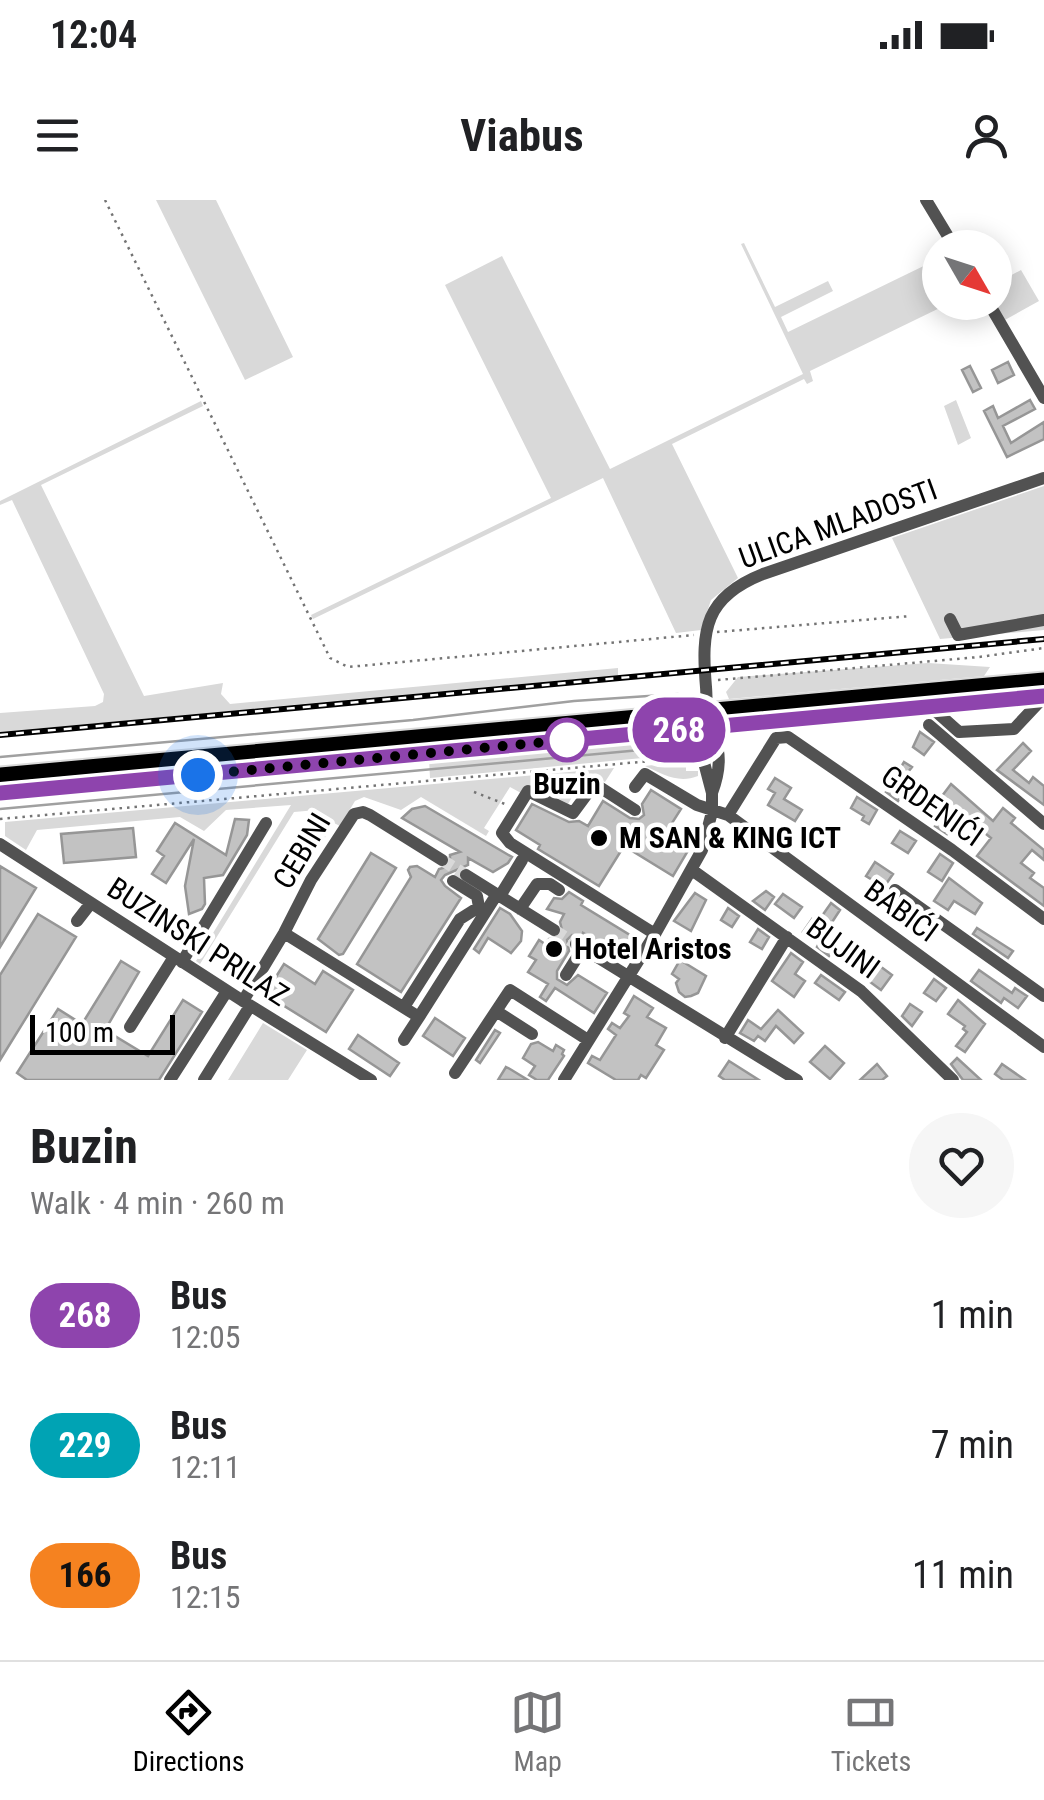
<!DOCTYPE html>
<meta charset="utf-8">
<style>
body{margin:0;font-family:"Roboto Condensed",sans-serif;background:#f6f6f6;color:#202124;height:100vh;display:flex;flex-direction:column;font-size:38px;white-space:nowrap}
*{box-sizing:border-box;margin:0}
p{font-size:32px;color:#757577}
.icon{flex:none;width:55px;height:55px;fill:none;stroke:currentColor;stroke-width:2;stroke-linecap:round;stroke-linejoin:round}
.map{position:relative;height:880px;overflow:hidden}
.details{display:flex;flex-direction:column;background:#fff;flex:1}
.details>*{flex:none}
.badge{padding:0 20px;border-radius:32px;font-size:35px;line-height:65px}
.needle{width:65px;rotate:129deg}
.tools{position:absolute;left:922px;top:30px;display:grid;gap:20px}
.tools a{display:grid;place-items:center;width:90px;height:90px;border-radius:50%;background:#fff;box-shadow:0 5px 25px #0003;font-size:50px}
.scale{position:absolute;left:30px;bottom:25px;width:145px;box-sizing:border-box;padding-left:10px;border:5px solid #000;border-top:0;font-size:28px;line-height:35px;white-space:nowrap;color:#000;-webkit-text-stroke:8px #fff;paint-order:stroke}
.you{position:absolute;width:50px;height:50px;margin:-25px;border:8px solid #fff;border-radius:50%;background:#1a73e8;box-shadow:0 0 0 15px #1a73e833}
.map>.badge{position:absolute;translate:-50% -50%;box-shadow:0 0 0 5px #fff}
.round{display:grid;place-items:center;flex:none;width:105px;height:105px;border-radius:52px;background:#f6f6f6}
.head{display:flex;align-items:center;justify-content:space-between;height:170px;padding:0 30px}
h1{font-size:48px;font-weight:700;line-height:75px}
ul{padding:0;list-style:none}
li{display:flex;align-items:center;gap:30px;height:130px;padding:0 30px}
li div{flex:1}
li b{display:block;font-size:38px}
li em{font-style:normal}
li .badge{min-width:110px;font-weight:700;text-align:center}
.status{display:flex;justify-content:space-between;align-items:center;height:70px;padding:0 50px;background:#fff;direction:ltr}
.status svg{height:28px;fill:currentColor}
header{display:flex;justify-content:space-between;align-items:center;height:130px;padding:0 30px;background:#fff;font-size:45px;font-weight:700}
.menu{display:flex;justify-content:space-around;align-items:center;height:140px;border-top:2px solid #e0e0e0;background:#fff;font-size:28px;color:#757577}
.menu a{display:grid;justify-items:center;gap:5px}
.menu .on{color:#000}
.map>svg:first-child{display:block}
.green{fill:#d9d9d9}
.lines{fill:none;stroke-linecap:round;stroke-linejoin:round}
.stream{stroke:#a0a0a0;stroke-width:2.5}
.building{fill:#c2c2c2;stroke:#969696;stroke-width:2.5}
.minor-tunnel{stroke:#d9d9d9;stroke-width:12;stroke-dasharray:12 6;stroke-linecap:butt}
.major-casing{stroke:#dbdbdb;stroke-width:19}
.path{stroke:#747474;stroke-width:2.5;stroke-dasharray:2.5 5;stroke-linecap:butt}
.minor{stroke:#525252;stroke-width:12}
.major{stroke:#000;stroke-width:15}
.rail-casing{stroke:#000;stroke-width:6}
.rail{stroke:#fff;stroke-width:2.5;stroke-dasharray:8;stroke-linecap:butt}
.line-casing{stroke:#fff;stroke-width:22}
.line{stroke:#8e44ad;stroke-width:15}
.walk{stroke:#000;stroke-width:10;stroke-dasharray:0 18}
.stop-dot{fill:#fff;stroke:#8e44ad;stroke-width:5}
.poi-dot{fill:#000;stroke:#fff;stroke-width:4}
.labels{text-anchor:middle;stroke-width:9;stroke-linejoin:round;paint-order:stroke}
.street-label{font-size:30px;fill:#000;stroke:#fff}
.stop-label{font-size:30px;font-weight:bold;fill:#000;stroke:#fff}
.poi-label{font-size:30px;font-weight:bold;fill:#000;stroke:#fff;text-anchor:start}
</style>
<div class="status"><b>12:04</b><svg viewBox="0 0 49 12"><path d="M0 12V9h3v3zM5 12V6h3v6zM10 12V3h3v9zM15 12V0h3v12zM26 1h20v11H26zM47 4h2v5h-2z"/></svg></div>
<header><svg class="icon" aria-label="menu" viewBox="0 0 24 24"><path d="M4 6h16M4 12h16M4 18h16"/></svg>Viabus<svg class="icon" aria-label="person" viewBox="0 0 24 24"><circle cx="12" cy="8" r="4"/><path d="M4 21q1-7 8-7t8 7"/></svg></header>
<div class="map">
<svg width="1044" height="880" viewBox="0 0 1044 880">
<rect width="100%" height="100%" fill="#fff"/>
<path class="green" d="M156 0H216L293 157 245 180Z
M744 43 775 107 828 81 833 91 781 117 788 132 940 58V102L950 103 810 171 813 181 807 184 804 179 672 244 738 378 711 400 701 430 676 433 603 278 313 419 311 415 551 298 445 85 502 56 610 269 803 174 741 44Z
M1021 70 1039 101 1003 121 995 102V84Z
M956 200 971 238 958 245 944 206Z
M201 201 203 206 41 285 144 496 223 483 221 494 230 504 618 468V475L0 532V513L95 506 103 502 104 494 12 300 0 305V301Z
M1044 286V430L940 439 892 338Z
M928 463 990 467 984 476 729 499 726 492 738 477Z
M636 524 601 531 0 587V581Z
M678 537 688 545 685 554 430 578 429 559Z
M692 560 695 563 686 564V571H698V576C678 584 663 574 645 566Z
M614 568 605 582 593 577 581 582 568 604 535 586H528L521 593 510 587 484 628 489 631 486 636 421 597 401 610 364 597 355 601 340 626 334 623 290 694 326 632 317 610 294 612 200 764 196 761 291 605 226 610 204 631 180 617 37 630 26 650 5 636V622Z
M263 823 307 850 288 880H228Z"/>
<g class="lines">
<path class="stream" d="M0 557 413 520 574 501 678 494
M0 609 662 548"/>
</g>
<path class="building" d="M1008 162 1014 175 998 183 992 170Z
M970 166 981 188 973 192 962 170Z
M1030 200 1035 209 1003 226 1011 243 1044 222V239L1007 257 984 211 993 206 998 218Z
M920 532 934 542 924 555 913 547Z
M1023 543 1031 551 1013 570 1029 583 1033 577 1044 586V605L997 570Z
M904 562 912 567 900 582 907 587 898 601 886 592Z
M775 578 791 588 784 599 802 610 795 621 768 605 775 593 768 589Z
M951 584 993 621 1003 608 1015 618 1011 623 1044 650V660L1032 650 1021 663 1034 673 1030 678 1044 688V706L977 656 991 638 956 610 946 623 952 627 947 634 935 626 941 613 937 610 946 599 942 596Z
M651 590 681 609 665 634 689 649 673 676 624 646 599 686 538 649 540 645 516 630 532 604 569 622 579 621 588 626 603 601 630 618 639 619 644 615 642 604Z
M857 597 877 610 869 624 862 620 864 616 851 608Z
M425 606 512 657 508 663 493 672 468 658V665L445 675 441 680 445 686 461 698 401 792 357 764 411 677 408 670 410 667 417 666 435 677 439 669 450 666V655L460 652 402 618 412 609Z
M235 619 249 620 247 635 223 675 204 678 205 704 202 709 189 714 185 686 194 639 166 683 152 674 164 656 157 651 175 623 226 655Z
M133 628 136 657 64 663 61 634Z
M900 631 916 641 908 653 892 643Z
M371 653 396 668 343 754 339 755 318 739Z
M940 654 953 663 942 681 928 672Z
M875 662 893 674 884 687 866 676Z
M0 666 36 688 0 747Z
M949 678 982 703 975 714 954 701 948 710 934 701Z
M766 691 774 697 765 710 753 701Z
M569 692 583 701 581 705 638 740 626 759 583 733 582 736 572 735 567 740 569 751 557 771V779L567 785 578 775 607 793 594 813 555 788 546 801 540 797 548 784 528 772 536 760 529 756 539 740 545 744 549 739H558L563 734 560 722 564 714 547 709 554 698 562 699Z
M695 693 706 700 691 731 674 721Z
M783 694 802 707 794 718 775 704Z
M831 703 840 710 823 736 836 745 829 756 817 747 819 743 803 732 812 719 817 723Z
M500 708 510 714 522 731 521 741 511 753 488 738 479 753 474 749Z
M728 708 739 716 732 727 721 720Z
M38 714 76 737 0 860V775Z
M977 728 1013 751 1008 758 973 734Z
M758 729 769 737 762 749 750 742Z
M791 753 803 762 795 774 805 781 794 797 772 781Z
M869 758 892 775 881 790 858 773Z
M680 760 706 776 698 793 691 796 685 797 679 792 676 783 679 779 672 774Z
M121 761 139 772 105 830 148 856 183 800 202 812 159 880H27L17 873 58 809 82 824Z
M284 764 315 784 323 771 353 790 326 832 265 794Z
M979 770 1012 793 1015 788 1027 796 1018 808 1004 798 1001 803 971 781Z
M821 775 845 792 839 800 815 783Z
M934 779 946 788 936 801 924 793Z
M634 796 653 808 647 817 666 828 656 845 664 850 646 878 641 875 638 880H616L588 863 592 856 600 860 616 835 608 829 612 823 620 828 629 816 624 813Z
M958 800 985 824 965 852 956 846 967 832 963 829 965 826 948 814Z
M910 804 922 812 912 826 902 816Z
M778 810 803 833 794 843 776 826 765 841 758 836 754 841 740 833 748 820 761 829Z
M435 818 465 838 453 856 423 836Z
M495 830 500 833 480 863 476 860Z
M358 835 399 863 390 876 349 849Z
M538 842 553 851 556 845 564 850 562 854 564 856 548 880H537L529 875 535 866 523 858 531 844Z
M825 846 844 863 830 879 810 862Z
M957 858 981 880H963L951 864Z
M729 861 759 880H725L719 876Z
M877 864 887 876 882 880H860Z
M1002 864 1025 880H1003L995 874Z
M506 867 510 869 528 880H498Z"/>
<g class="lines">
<path class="minor-tunnel" d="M442 660 466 675
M554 730 576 744"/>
<g class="major-casing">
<path id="major" d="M0 575 1044 480
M0 593 1044 496"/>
</g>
<path class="path" d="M105 0 330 458 348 467 694 435
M717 432 911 416
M718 480 979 457 1044 448
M474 592 505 604
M0 619 662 560 690 554"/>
<path class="minor" d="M926 0 955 48
M988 102 1044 198
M950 419 958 435 1044 420
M931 507 959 532 1014 529 1044 497
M929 525 1044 624
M635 587 645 574 697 605 728 615 776 538 788 537 952 650 1044 719
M712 593C718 577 722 557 715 540 714 536 710 530 709 526 706 514 707 499 706 487 701 429 705 397 763 374L1044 278
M635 610 601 588 590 590 573 613 528 591 502 633 510 643 655 734
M728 615 1044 847
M0 644 243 801 371 880
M692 670 861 791 953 880
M466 675 554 730
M895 690 1044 796
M500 696 522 660
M520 709 537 684H550L559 690
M77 721 91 703
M284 733 419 817 497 694
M576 744 797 880
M182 762 266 623
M566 775 583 748
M243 801 284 733 311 680 354 614 363 612 370 615 442 660
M404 807 460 719 479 707 477 696 453 681
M496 811 532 834
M130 827 174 757
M725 838 787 737
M404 840 419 817
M455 873 510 790 588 840
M170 880 227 791
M204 880 250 806
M564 880 655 734 702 650 712 612V593L701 551 709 527"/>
<use href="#major" class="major"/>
<g class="rail-casing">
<path id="rail" d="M0 535 1044 439"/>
</g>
<use href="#rail" class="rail"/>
</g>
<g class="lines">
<g class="line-casing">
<path id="line" d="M0 593 1044 496"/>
</g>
<use href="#line" class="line"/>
<path class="walk" d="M198 575 567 540"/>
</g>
<circle class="stop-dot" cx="567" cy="540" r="20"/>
<g class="poi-dot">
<circle cx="599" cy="638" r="10"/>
<circle cx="554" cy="749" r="10"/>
</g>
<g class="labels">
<g class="street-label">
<text transform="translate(838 324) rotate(-20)" y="10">ULICA MLADOSTI</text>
<text transform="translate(932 606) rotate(35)" y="10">GRDENIĆI</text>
<text transform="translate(302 651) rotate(-59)" y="10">CEBINI</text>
<text transform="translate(901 711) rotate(36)" y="10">BABIĆI</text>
<text transform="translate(198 742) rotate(33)" y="10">BUZINSKI PRILAZ</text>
<text transform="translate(843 748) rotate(36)" y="10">BUJINI</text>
</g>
<g class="stop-label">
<text x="567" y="594">Buzin</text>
</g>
<g class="poi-label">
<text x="619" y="648">M SAN &amp; KING ICT</text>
<text x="574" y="759">Hotel Aristos</text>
</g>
</g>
</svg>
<div class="tools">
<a><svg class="needle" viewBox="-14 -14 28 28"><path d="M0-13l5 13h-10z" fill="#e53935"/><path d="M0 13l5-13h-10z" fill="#757577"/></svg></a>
</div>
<div class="scale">100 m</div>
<div class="you" style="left:198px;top:575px"></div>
<b class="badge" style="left:679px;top:530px;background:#8e44ad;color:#fff">268</b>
</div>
<section class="details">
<div class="head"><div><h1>Buzin</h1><p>Walk · 4 min · 260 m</p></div><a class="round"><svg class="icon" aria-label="heart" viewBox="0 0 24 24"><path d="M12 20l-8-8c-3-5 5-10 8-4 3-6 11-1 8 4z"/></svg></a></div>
<ul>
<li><span class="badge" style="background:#8e44ad;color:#fff">268</span><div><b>Bus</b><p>12:05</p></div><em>1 min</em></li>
<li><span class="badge" style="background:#00a3b4;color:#fff">229</span><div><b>Bus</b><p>12:11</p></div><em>7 min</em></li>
<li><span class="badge" style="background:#f58220;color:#111">166</span><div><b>Bus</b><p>12:15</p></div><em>11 min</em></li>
</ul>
</section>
<nav class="menu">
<a class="on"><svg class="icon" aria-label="directions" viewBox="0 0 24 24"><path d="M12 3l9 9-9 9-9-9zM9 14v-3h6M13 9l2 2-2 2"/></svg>Directions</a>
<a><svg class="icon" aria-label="map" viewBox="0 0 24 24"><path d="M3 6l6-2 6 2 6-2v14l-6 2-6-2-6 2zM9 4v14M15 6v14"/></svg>Map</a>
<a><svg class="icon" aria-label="tickets" viewBox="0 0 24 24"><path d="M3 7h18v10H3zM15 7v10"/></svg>Tickets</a>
</nav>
